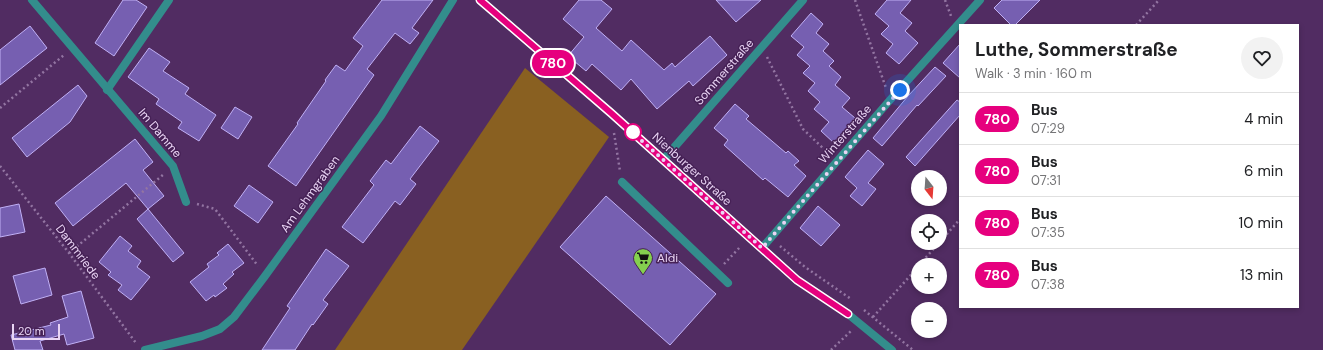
<!DOCTYPE html>
<meta charset="utf-8">
<style>
body{margin:0;font-family:"DM Sans",sans-serif;background:#f2f2f2;color:#202124;height:100vh;display:flex;flex-direction:column;font-size:15px;white-space:nowrap}
*{box-sizing:border-box;margin:0}
p{font-size:13px;color:#757577}
.icon{flex:none;width:22px;height:22px;fill:none;stroke:currentColor;stroke-width:2;stroke-linecap:round;stroke-linejoin:round}
.map{position:relative;flex:1;overflow:hidden}
.side{position:absolute;left:959px;top:24px;width:340px;height:284px;display:flex;flex-direction:column;background:#fff;border-radius:0px;box-shadow:0 2px 6px #0003}
.side>*{flex:none}
.badge{padding:0 8px;border-radius:13px;font-size:14px;line-height:26px}
.needle{width:26px;rotate:163deg}
.buttons{position:absolute;left:911px;top:170px;display:grid;gap:8px}
.buttons a{display:grid;place-items:center;width:36px;height:36px;border-radius:50%;background:#fff;box-shadow:0 2px 6px #0003;font-size:20px}
.scale{position:absolute;left:12px;bottom:10px;width:48px;box-sizing:border-box;padding-left:4px;border:2px solid #e9d4f4;border-top:0;font-size:11px;line-height:14px;white-space:nowrap;color:#e9d4f4;-webkit-text-stroke:3px #462156;paint-order:stroke}
.you{position:absolute;width:20px;height:20px;margin:-10px;border:3px solid #fff;border-radius:50%;background:#1a73e8;box-shadow:0 0 0 6px #1a73e833}
.map>.badge{position:absolute;translate:-50% -50%;box-shadow:0 0 0 2px #fff}
.round{display:grid;place-items:center;flex:none;width:42px;height:42px;border-radius:21px;background:#f2f2f2}
.summary{display:flex;align-items:center;justify-content:space-between;height:68px;padding:0 16px}
h1{font-size:19px;font-weight:700;line-height:30px}
ul{padding:0;list-style:none}
li{display:flex;align-items:center;gap:12px;height:52px;padding:0 16px;border-top:1px solid #e0e0e0}
li div{flex:1}
li b{display:block;font-size:15px}
li em{font-style:normal}
li .badge{min-width:44px;font-weight:700;text-align:center}
.map>svg:first-child{display:block}
.green{fill:#896021}
.building{fill:#765fb1;stroke:#c0b0f5}
.lines{fill:none;stroke-linecap:round;stroke-linejoin:round}
.path{stroke:#9375a2;stroke-width:2.5;stroke-dasharray:2 3;stroke-linecap:butt}
.service{stroke:#338d8c;stroke-width:8}
.minor{stroke:#338d8c;stroke-width:8}
.tertiary{stroke:#338d8c;stroke-width:8}
.line-casing{stroke:#fff;stroke-width:9}
.line{stroke:#e6007e;stroke-width:6}
.walk{stroke:#e9d4f4;stroke-width:4;stroke-dasharray:0 7.2}
.stop-dot{fill:#fff;stroke:#e6007e;stroke-width:2}
.labels{text-anchor:middle;stroke-width:3;stroke-linejoin:round;paint-order:stroke}
.street-label{font-size:12px;fill:#e9d4f4;stroke:#462156}
.poi-label{font-size:12px;fill:#e9d4f4;stroke:#462156;text-anchor:start}
</style>
<div class="map">
<svg width="1323" height="350" viewBox="0 0 1323 350">
<rect width="100%" height="100%" fill="#512c62"/>
<path class="green" d="M525 68 609 137 462 350H335Z"/>
<path class="building" d="M123 0H136L147 7 114 56 95 43Z
M382 0H433L412 28 419 33 410 44 395 33 367 69 374 75 296 186 268 166 298 124 297 123 326 81 325 80 336 65 345 71 363 46 353 38Z
M579 0H601L612 9 596 28 622 51 631 40 664 70 672 63 675 67 710 36 727 55 693 86 689 81 657 109 631 79 621 90 592 64 586 71 568 56 584 37 563 19Z
M716 0H761L736 22Z
M887 0H911L900 13 912 23 905 31 918 43 899 64 886 53 893 44 881 34 889 26 875 14Z
M1002 0H1040L1015 25H1011L994 8Z
M811 13 823 24 816 33 829 44 823 51 834 61 829 66 841 77 835 85 850 98 842 107 855 118 834 143 821 131 829 122 814 109 820 102 808 91 815 83 803 73 810 66 797 55 804 47 791 36Z
M30 26 47 48 0 85V50Z
M960 44V78L943 63Z
M149 48 170 62 163 71 189 88 185 94 216 115 199 141 178 128 182 122 156 104 159 99 128 77Z
M935 67 946 76 918 106 917 105 882 146 873 138 908 96Z
M78 85 87 96 70 122 27 157 12 138Z
M957 100 960 102V115L915 166 906 157Z
M735 104 749 116 746 119 786 153 788 151 799 161 794 165 806 176 788 197 765 178 763 180 724 145 728 140 714 128Z
M235 107 252 117 238 139 221 128Z
M420 126 439 141 410 179 416 184 400 205 395 201 363 243 342 227 374 185 370 181 386 160 391 164Z
M135 139 153 162 143 170 164 196 148 209 126 183 73 226 55 203Z
M868 150 884 164 868 183 876 189 862 206 850 196 857 188 845 177Z
M249 185 273 202 258 223 234 206Z
M606 196 716 294 670 345 560 247Z
M19 204 25 232 0 237V208Z
M818 206 840 225 821 246 800 228Z
M148 209 184 253 173 262 137 219Z
M120 236 132 246 128 251 141 261 137 267 150 277 131 300 118 290 122 285 108 275 111 272 99 262Z
M228 244 244 263 232 272 234 274 223 284 227 288 215 297 214 295 206 301 190 282 209 267 207 264 219 255 217 253Z
M326 249 349 266 323 300 328 304 313 325 312 324 295 350H262L290 308 287 306Z
M45 268 52 295 21 304 13 276Z
M81 291 94 338 67 345 64 334 40 341 43 350H15L11 335 51 325 50 323 68 317 62 296Z"/>
<g class="lines">
<path class="path" d="M855 0 886 88
M945 0 951 16
M1136 25 1159 0
M767 57 803 129 828 153
M0 108 64 55
M614 133 620 171
M0 166 69 253 136 343
M197 204 215 209 258 266
M940 242 960 219
M780 246 805 267 851 299
M69 253 164 174
M724 264 741 246
M919 265 939 243
M864 310 913 350
M873 317 918 267
M831 350 851 331"/>
<path class="service" d="M107 90 169 0
M622 182 728 283"/>
<path class="minor" d="M32 0 173 166 186 202
M664 159 803 0
M762 248 890 100 980 0
M145 350 202 336 220 329 234 317 265 276 381 116 453 0"/>
<path class="tertiary" d="M480 0 611 113 797 280 848 314 892 350"/>
</g>
<g class="lines">
<g class="line-casing">
<path id="line" d="M480 0 611 113 797 280 848 314"/>
</g>
<use href="#line" class="line"/>
<path class="walk" d="M633 132H632L762 248 900 90"/>
</g>
<defs>
<g id="supermarket-pin" transform="scale(1)"><path d="M0 17L-7.5 6A9.5 9.5 0 1 1 7.5 6Z" fill="#84d04e" stroke="#462156"/><path d="M-6-5.5h2.5l.6 2H6L4.5 2H-2.5L-4.4-4H-6ZM-1.5 3.2a1.3 1.3 0 1 0 .1 0ZM3 3.2a1.3 1.3 0 1 0 .1 0Z" fill="#111"/></g>
</defs>
<g fill-rule="evenodd">
<use href="#supermarket-pin" x="643" y="258"/>
</g>
<circle class="stop-dot" cx="633" cy="132" r="8"/>
<g class="labels">
<g class="street-label">
<text transform="translate(724 72) rotate(-49)" y="4">Sommerstraße</text>
<text transform="translate(160 133) rotate(50)" y="4">Im Damme</text>
<text transform="translate(845 134) rotate(-49)" y="4">Winterstraße</text>
<text transform="translate(692 169) rotate(42)" y="4">Nienburger Straße</text>
<text transform="translate(310 194) rotate(-54)" y="4">Am Lehmgraben</text>
<text transform="translate(78 252) rotate(53)" y="4">Dammriede</text>
</g>
<g class="poi-label">
<text x="657" y="262">Aldi</text>
</g>
</g>
</svg>
<div class="buttons">
<a><svg class="needle" viewBox="-14 -14 28 28"><path d="M0-13l5 13h-10z" fill="#e53935"/><path d="M0 13l5-13h-10z" fill="#757577"/></svg></a>
<a><svg class="icon" aria-label="locate" viewBox="0 0 24 24"><circle cx="12" cy="12" r="6"/><path d="M12 2v4M12 18v4M2 12h4M18 12h4"/></svg></a>
<a>+</a>
<a>−</a>
</div>
<div class="scale">20 m</div>
<div class="you" style="left:900px;top:90px"></div>
<b class="badge" style="left:553px;top:63px;background:#e6007e;color:#fff">780</b>
<section class="side">
<div class="summary"><div><h1>Luthe, Sommerstraße</h1><p>Walk · 3 min · 160 m</p></div><a class="round"><svg class="icon" aria-label="heart" viewBox="0 0 24 24"><path d="M12 20l-8-8c-3-5 5-10 8-4 3-6 11-1 8 4z"/></svg></a></div>
<ul>
<li><span class="badge" style="background:#e6007e;color:#fff">780</span><div><b>Bus</b><p>07:29</p></div><em>4 min</em></li>
<li><span class="badge" style="background:#e6007e;color:#fff">780</span><div><b>Bus</b><p>07:31</p></div><em>6 min</em></li>
<li><span class="badge" style="background:#e6007e;color:#fff">780</span><div><b>Bus</b><p>07:35</p></div><em>10 min</em></li>
<li><span class="badge" style="background:#e6007e;color:#fff">780</span><div><b>Bus</b><p>07:38</p></div><em>13 min</em></li>
</ul>
</section>
</div>
